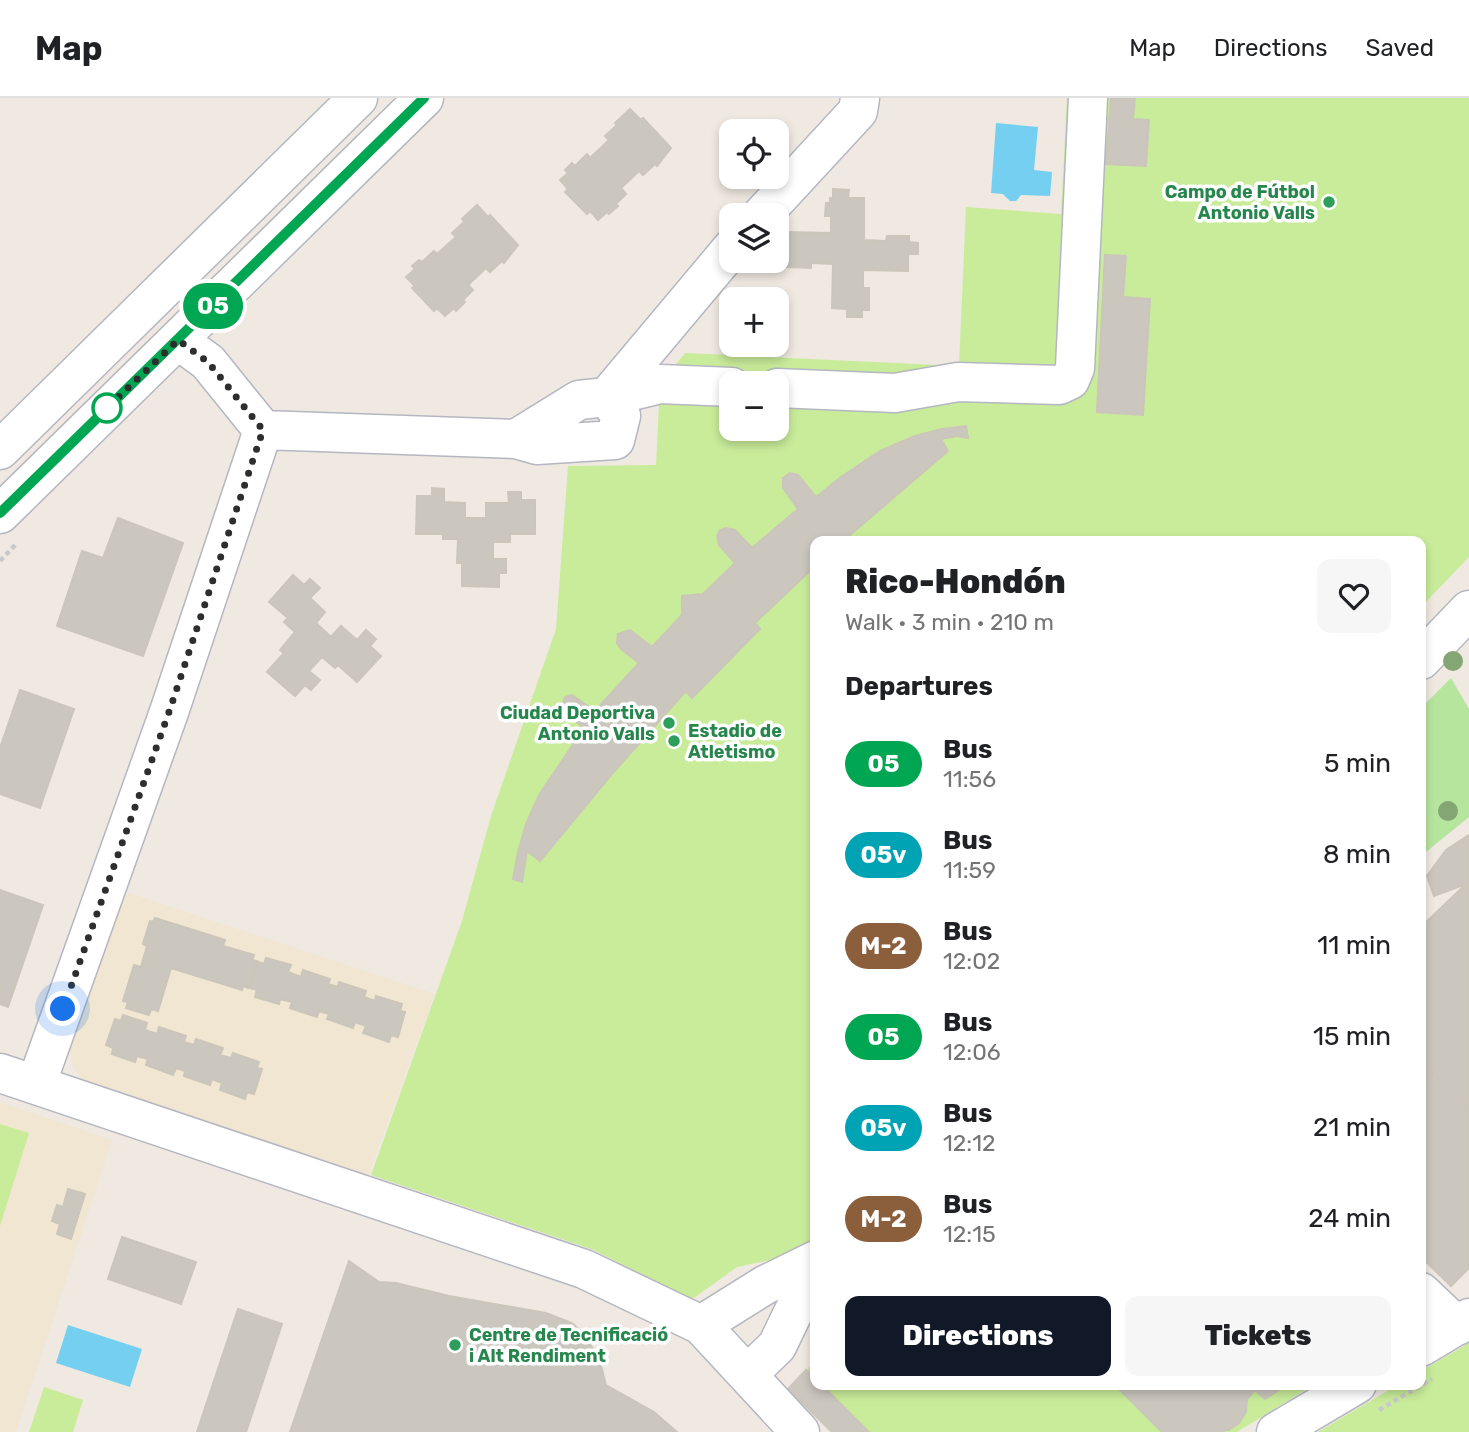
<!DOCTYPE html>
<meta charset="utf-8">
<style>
body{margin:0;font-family:Rubik,sans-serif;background:#f6f6f6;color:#202124;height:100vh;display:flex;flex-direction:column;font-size:26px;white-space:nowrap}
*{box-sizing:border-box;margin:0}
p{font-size:23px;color:#757577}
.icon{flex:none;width:38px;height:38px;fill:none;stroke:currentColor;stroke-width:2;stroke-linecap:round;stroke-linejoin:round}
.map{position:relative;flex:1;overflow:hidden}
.drawer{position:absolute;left:810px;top:438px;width:616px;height:854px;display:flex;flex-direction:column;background:#fff;border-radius:14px;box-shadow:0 4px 10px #0003}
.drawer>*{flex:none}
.badge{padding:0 14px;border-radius:23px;font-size:24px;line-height:46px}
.fabs{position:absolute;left:719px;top:21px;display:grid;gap:14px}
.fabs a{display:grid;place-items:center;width:70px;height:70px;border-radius:14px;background:#fff;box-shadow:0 4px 10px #0003;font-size:35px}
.you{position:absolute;width:35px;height:35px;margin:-18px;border:5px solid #fff;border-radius:50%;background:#1a73e8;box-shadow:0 0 0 10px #1a73e833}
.map>.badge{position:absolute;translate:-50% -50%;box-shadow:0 0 0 4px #fff}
h2{padding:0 35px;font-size:26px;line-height:63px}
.round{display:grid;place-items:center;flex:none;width:74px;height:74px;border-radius:14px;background:#f6f6f6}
.summary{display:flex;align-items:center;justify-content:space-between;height:119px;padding:0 35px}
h1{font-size:33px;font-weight:800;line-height:52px}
.action{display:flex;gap:14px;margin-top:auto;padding:14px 35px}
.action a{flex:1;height:80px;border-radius:14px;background:#111827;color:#fff;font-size:28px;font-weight:800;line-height:80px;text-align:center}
.action a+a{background:#f6f6f6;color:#202124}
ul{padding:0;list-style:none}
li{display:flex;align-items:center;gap:21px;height:91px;padding:0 35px}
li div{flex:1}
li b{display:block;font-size:26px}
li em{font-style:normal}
li .badge{min-width:77px;font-weight:700;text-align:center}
header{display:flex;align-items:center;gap:42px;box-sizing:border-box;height:98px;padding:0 35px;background:#fff;border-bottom:2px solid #e0e0e0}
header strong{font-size:33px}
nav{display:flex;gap:38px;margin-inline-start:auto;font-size:24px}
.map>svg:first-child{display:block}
.education{fill:#f0e6d1}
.green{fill:#b6e59e}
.pitch{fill:#c9ec9a;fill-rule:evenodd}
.water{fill:#75cff0}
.building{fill:#cbc7bf;stroke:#cbc5ba;stroke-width:2}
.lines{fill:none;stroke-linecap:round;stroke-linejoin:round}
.minor-casing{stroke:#b4b7c1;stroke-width:41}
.path{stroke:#c9c9c9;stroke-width:4.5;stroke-dasharray:5 3.5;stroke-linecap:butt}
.minor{stroke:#fff;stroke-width:38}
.tree{fill:#84a574}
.line-casing{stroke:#fff;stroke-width:16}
.line{stroke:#00a651;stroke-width:10}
.walk{stroke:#2e2e2e;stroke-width:7;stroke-dasharray:0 12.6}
.leisure-dot{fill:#2e9e5b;stroke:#fff;stroke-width:2.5}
.stop-dot{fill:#fff;stroke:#00a651;stroke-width:3.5}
.labels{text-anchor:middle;stroke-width:7;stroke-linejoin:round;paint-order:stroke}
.leisure-label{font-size:18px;font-weight:bold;fill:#27864d;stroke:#fff;text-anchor:end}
</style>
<header>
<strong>Map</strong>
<nav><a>Map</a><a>Directions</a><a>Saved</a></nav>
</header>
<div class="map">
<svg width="1469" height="1334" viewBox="0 0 1469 1334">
<rect width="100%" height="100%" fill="#efe9e1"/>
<path class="education" d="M129 795 435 896 368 1078 91 986 81 980 74 971 70 952 119 804Z
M0 1004 112 1042 16 1334H0Z"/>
<path class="green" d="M1451 580 1469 611V719L1421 758V610Z"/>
<path class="pitch" d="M1067 0H1469V459L1421 509V443H816V1143L804 1155 737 1169 691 1202 594 1152 371 1077 462 823 491 718 556 531 568 368 656 367 660 286 685 255 959 268 966 109 1061 116ZM732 285H777V331H732Z
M0 1026 29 1035 0 1128Z
M1469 1245V1334H1318L1399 1286H1421V1273Z
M815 1263 816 1286H1315L1237 1334H832L788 1291Z
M44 1289 83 1302 73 1334H29Z"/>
<path class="water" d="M996 25 1038 29 1034 72 1052 74 1050 98 1021 97 1016 103H1010L1003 96 991 95Z
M68 1227 142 1251 130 1289 56 1265Z"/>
<path class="building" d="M1111 0H1135L1133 21 1149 22 1146 68 1106 66Z
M630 11 641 22 643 20 671 50 657 68 655 66 643 77 639 73 621 90 626 96 616 106 618 108 609 116 607 114 598 122 590 113 587 116 565 94 568 91 560 82 568 75 565 72 572 65 575 68 587 56 590 60 609 42 605 38 617 27 615 25Z
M833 91 849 92 848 100H864V142L886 143 887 138H909V144L918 145V156H908V173L863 172V190H869V212H862V219H847V211L832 210 833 166 811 165V170L787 169V164H779V152H788V134L831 135V118H825L826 105H830V100H833Z
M477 107 488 119 490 117 518 147 504 165 502 163 490 174 486 170 468 187 473 192 463 202 465 204 456 213 454 210 445 218 437 210 434 213 412 190 415 188 406 179 415 171 412 168 419 162 422 164 434 153 437 156 456 139 452 135 464 124 462 121Z
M1105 157 1126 158 1123 199 1150 201 1143 317 1097 314Z
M966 328 968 340 957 338 941 341 948 353 843 443H816V467L755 525 760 531 692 600 686 593 611 677 540 763 527 753 522 784 513 781 518 754 526 726 539 697 584 630 561 612 565 599 572 597 595 613 639 565 621 551 617 545 618 536 630 532 652 549 682 517V498L703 496 735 465 719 447 717 438 720 432 726 430 735 432 752 450 798 411 783 390V380L790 375 798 377 816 399 841 379 880 353 915 338 942 331Z
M432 390 444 391V404L465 405V420H486V405H509L508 394H521V402H535V436H510V444H493V461H506V475H499V489L462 488V465H457L458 441H443V436H416L417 398H432Z
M118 420 183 445 143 558 57 528 82 453 103 460Z
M293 477 304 487 310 481 320 490 310 500 325 514 316 525 331 539 341 528 357 542 366 532 376 541 370 548 381 558 357 584 338 567 335 570 322 559 309 573 320 582 311 592 305 587 295 598 267 574 284 555 280 552 295 534 284 524 288 520 269 504Z
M20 592 74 611 40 710 0 696V650Z
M1469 737V1013L1421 964V835L1426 831 1423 827 1466 786 1434 798 1427 778 1446 752Z
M0 792 43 807 8 909 0 906Z
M155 820 225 842 223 848 254 857 252 862 257 863 248 890 243 888 242 892 171 870 158 913 151 911 149 917 126 910 128 904 123 903 134 867 141 869 147 848 143 846 150 823 153 824Z
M266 860 291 867 288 874 301 879 303 872 330 881 328 886 338 889 339 884 366 893 364 899 375 903 376 898 402 906 400 913 405 914 398 939 391 937 389 944 363 935 366 928 355 924 353 930 327 921 329 916 319 913 317 919 290 910 292 904 280 901 279 906 255 899 257 892 250 890 258 864 264 866Z
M123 917 147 925 145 932 157 936 159 929 186 938 184 944 194 947 196 941 223 950 220 957 231 960 233 955 259 964 257 970 262 971 254 996 247 994 245 1001 220 992 222 985 212 981 210 987 184 978 185 973 176 970 173 977 146 967 148 961 137 958 135 964 112 956 113 950 106 947 115 921 121 923Z
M1421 964 1469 1013V1170L1451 1188 1421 1159Z
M68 1091 85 1096 71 1141 57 1136 60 1126 52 1123 57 1107 63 1109Z
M122 1139 196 1164 181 1206 108 1181Z
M349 1163 379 1184 396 1185 449 1198 546 1215 572 1225 582 1234 599 1260 606 1287 654 1314 677 1334H290Z
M238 1211 282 1226 246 1334H197Z
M806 1272 816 1281V1286H821L869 1334H832L788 1291Z
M1114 1286H1288L1265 1301 1255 1292 1247 1301 1246 1314 1239 1325 1229 1332 1214 1334H1162Z"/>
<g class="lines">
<g class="minor-casing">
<path id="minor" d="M762 117 858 13 860 0
M178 242 208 264 263 332 516 341 537 347 615 342 621 318 607 299 579 302 516 341
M777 290 895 295 958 284 1059 287 1070 282 1075 270 1088 0
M607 299 732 150
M607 299 660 286 732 289
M0 352 358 0
M0 416 424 0
M1421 562 1469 512
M0 975 584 1171 701 1227 800 1334
M36 987 169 614 263 332
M1421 1194 1457 1228
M701 1227 765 1187 816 1162
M1421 1249 1469 1220
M748 1276 777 1248 816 1167
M1276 1334 1357 1286"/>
</g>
<path class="path" d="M0 463 17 445
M1379 1312 1432 1281"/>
<use href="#minor" class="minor"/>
</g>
<g class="tree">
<circle cx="1453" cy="563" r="10"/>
<circle cx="1448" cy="713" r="10"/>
</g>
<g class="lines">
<g class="line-casing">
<path id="line" d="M0 415 424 0"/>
</g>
<use href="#line" class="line"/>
<path class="walk" d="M63 911 169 614 263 332 208 264 178 242 107 310"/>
</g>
<g class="leisure-dot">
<circle cx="1329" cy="104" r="7"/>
<circle cx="669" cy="625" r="7"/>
<circle cx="674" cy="643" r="7"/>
<circle cx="455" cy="1247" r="7"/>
</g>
<circle class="stop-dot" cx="107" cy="310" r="14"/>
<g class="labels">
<g class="leisure-label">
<text x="1315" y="100">Campo de Fútbol<tspan x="1315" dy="21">Antonio Valls</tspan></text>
<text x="655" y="621">Ciudad Deportiva<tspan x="655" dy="21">Antonio Valls</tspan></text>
<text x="688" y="639" text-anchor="start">Estadio de<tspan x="688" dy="21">Atletismo</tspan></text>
<text x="469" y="1243" text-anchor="start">Centre de Tecnificació<tspan x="469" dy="21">i Alt Rendiment</tspan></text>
</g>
</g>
</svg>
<div class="fabs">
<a><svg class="icon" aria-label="locate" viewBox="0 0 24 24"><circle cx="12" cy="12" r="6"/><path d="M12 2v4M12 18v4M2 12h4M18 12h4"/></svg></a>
<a><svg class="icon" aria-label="layers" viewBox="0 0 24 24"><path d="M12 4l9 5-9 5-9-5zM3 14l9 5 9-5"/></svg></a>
<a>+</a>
<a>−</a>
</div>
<div class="you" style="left:63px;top:911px"></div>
<b class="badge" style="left:213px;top:208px;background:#00a651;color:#fff">05</b>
<section class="drawer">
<div class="summary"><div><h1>Rico-Hondón</h1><p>Walk · 3 min · 210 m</p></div><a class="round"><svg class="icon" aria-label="heart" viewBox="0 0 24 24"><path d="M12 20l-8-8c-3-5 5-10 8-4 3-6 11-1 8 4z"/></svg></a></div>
<h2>Departures</h2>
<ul>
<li><span class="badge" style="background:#00a651;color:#fff">05</span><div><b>Bus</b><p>11:56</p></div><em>5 min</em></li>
<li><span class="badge" style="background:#00a3b4;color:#fff">05v</span><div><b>Bus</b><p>11:59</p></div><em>8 min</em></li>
<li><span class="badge" style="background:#8b5e3c;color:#fff">M-2</span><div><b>Bus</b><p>12:02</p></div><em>11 min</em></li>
<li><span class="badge" style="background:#00a651;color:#fff">05</span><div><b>Bus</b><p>12:06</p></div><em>15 min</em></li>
<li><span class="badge" style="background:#00a3b4;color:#fff">05v</span><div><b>Bus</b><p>12:12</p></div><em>21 min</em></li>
<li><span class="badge" style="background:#8b5e3c;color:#fff">M-2</span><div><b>Bus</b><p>12:15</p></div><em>24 min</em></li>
</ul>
<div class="action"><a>Directions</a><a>Tickets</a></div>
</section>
</div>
